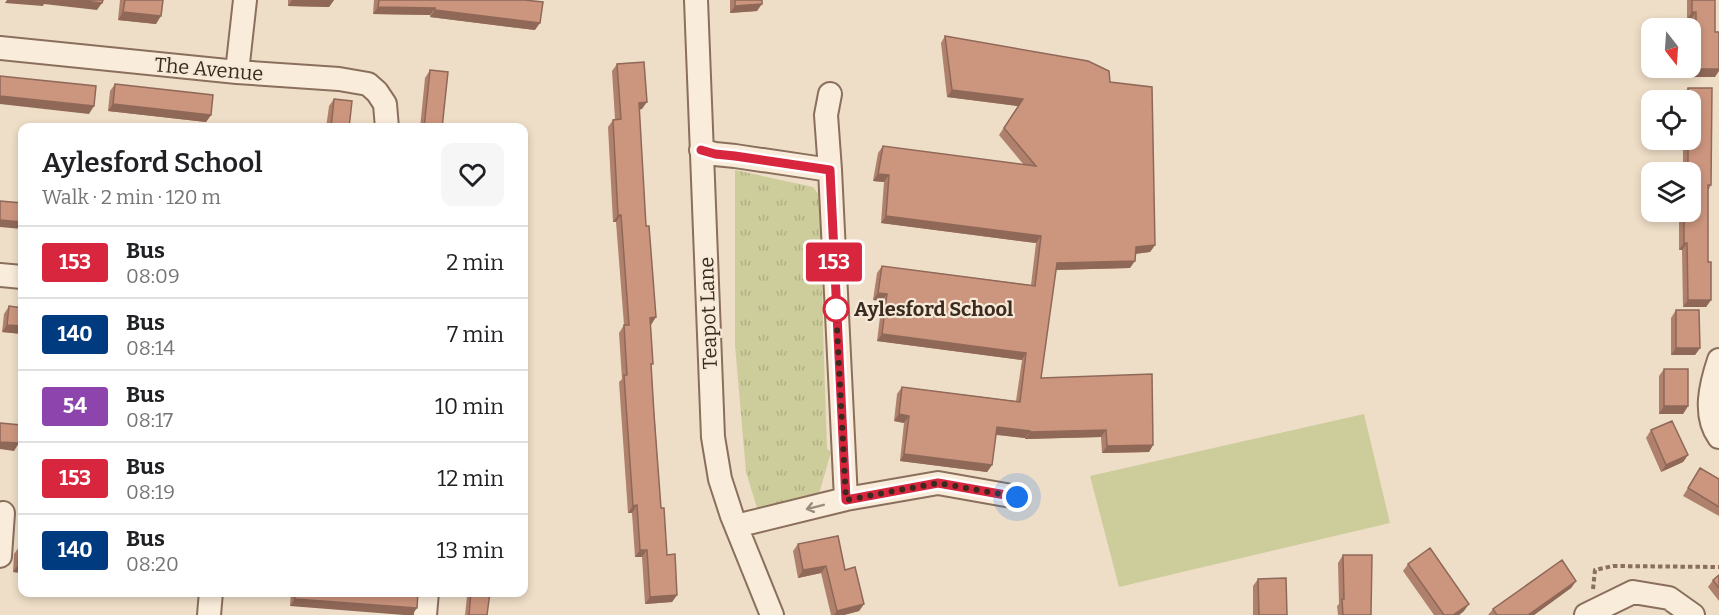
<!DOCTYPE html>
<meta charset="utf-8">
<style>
body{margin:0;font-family:Bitter,serif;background:#f6f6f6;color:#202124;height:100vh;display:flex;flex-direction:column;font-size:22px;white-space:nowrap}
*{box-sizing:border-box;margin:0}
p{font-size:20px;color:#757577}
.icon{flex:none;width:33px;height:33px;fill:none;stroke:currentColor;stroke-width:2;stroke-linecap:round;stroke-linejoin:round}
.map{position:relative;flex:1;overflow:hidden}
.sheet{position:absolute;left:18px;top:123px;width:510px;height:474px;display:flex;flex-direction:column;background:#fff;border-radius:12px;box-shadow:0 3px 9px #0003}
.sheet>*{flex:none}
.badge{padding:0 12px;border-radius:4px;font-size:21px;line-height:39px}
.needle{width:39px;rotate:163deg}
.buttons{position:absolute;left:1641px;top:18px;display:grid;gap:12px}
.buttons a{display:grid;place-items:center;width:60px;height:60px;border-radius:12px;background:#fff;box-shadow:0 3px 9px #0003;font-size:30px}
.you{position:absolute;width:30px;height:30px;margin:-15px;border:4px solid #fff;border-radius:50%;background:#1a73e8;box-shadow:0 0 0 9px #1a73e833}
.map>.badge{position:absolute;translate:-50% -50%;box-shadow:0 0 0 3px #fff}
.round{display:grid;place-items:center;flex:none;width:63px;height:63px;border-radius:12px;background:#f6f6f6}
.headline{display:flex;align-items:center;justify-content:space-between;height:102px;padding:0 24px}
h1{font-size:28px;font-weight:600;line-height:45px}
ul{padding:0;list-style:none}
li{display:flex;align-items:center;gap:18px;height:72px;padding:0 24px;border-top:2px solid #e0e0e0}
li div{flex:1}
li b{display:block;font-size:22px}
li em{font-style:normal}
li .badge{min-width:66px;font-weight:700;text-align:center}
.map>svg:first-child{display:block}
.grass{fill:url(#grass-tufts)}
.garden{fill:#cdcc9b}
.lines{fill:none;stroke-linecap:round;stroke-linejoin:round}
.minor-casing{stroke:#8a6f5c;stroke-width:26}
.path{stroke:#8a6f5c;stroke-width:4;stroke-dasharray:4.5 3;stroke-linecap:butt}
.minor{stroke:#f9ecdb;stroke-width:22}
.wall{fill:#af806c}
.shaded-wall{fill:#8f6858}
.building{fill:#cc957e;stroke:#8f6858;stroke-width:1.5}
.oneway{stroke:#9a8b7e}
.line-casing{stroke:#fff;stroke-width:14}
.line{stroke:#d7263d;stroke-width:9}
.walk{stroke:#3a2a20;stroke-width:6;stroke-dasharray:0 10.8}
.stop-dot{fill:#fff;stroke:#d7263d;stroke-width:3}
.labels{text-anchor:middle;stroke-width:4.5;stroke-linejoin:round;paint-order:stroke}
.street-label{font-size:20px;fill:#3a2a20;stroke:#f6e9d7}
.stop-label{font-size:20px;font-weight:bold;fill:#3a2a20;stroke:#f6e9d7;text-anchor:start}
</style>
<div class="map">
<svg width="1719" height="615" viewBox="0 0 1719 615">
<defs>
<pattern id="grass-tufts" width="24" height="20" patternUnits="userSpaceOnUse" patternTransform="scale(1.5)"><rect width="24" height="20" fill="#cdcc9b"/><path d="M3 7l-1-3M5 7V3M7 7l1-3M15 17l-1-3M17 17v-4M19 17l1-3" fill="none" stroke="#b1af85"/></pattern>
</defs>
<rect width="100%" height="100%" fill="#eedec7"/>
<path class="grass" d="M735 170 813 187 821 197 823 329 827 449 831 452 819 494 758 511 746 472 735 345Z"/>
<path class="garden" d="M1364 414 1390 523 1119 587 1090 476Z"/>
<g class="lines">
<g class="minor-casing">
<path id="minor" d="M696 0 713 437 720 479 732 516 772 615
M0 48 237 72 339 79 368 84 377 92 385 104 387 128
M237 72 245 0
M701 150 715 154 735 156 830 170 846 499 736 526
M830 170 826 115 830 94
M0 275 22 277
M1719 360C1711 384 1703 415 1719 437
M846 499 938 483 1017 497
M0 556 3 513
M209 615 211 592
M425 615 427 592
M1586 615 1633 592 1669 598 1693 615"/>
</g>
<path class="path" d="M1593 589 1595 570 1613 566 1719 567"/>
<use href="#minor" class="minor"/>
</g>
<path class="wall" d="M120 0H163L156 24 118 20Z
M288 0H334L329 7 288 6Z
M374 0H524L535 30 430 17V15L373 14Z
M730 0H762L757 11 730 13Z
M1687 0H1715V77H1691V19H1687Z
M945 36 1110 82 1155 245 1150 252 1136 254 1130 268 1056 270 1041 378 1153 445 1149 452 1102 453 1101 437 1025 439V438L996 435 992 465 987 472 900 461 904 423 894 421 897 394 902 387 1016 401 1022 360 877 341 882 301 873 300 877 273 882 266 1031 285 1036 243 881 223 884 182 873 181 878 153 883 146 1024 165 999 135 1018 106 947 97 941 43Z
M617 64 642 109 639 110 651 325V367L661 508 667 555 677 595 672 602 645 604 642 557H635L632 513H628L619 382 622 379 619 333 624 325 616 222H613L608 127 613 120 615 119 612 71Z
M430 70 442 128H420L425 78Z
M115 84 211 115 206 122 108 111 110 91Z
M1688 88 1711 185 1708 191V262L1711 300 1706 307H1683L1682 250H1679V212H1690V172H1683V140H1690V100H1683V95Z
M334 99 349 128H326L329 106Z
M9 306 22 308V334L2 332 4 314Z
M1676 310 1700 348 1695 355H1671V318Z
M1664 369 1688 406 1683 414H1659V376Z
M1651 430 1688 455 1683 462 1661 472 1646 438Z
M1700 468 1719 479V516L1683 496Z
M798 544 845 570 864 604 859 611 844 615H831L821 573 798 578 793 551Z
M19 547 22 573 13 572 14 554Z
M1343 555 1371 615H1338L1337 606 1339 604 1338 563Z
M1408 564 1464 611 1459 615H1434L1403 571Z
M1719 575V601L1708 587 1713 580Z
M1258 579 1287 615H1253V586Z
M1576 581 1571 588 1534 615H1488L1493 609Z
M291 592H418L290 606Z
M470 592H490L487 615H465L467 596Z"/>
<path class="shaded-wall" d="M7 0H75L102 3 97 10 44 4 43 6 5 3Z
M292 0H334L329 7 288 6Z
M762 4 757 11 730 13 735 6Z
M378 7 435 8 430 15 373 14Z
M435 10 540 23 535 30 430 17Z
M123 12 161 16 156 24 118 20Z
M1692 12H1696L1691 19H1687Z
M1696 69H1719V71L1715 77H1691Z
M952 90 1023 99 1018 106 947 97Z
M0 96 94 106 89 114 0 104Z
M647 102 642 109 634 110 639 103Z
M113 104 211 115 206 122 108 111Z
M878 174 889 175 884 182 873 181Z
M618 215H621L616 222H613Z
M886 216 1041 236 1036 243 881 223Z
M0 220 22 222V229L0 227Z
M1684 243H1687L1682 250H1679Z
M1155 245 1150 252 1131 254 1136 247Z
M1135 261 1130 268 1052 270 1057 263Z
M878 293 887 294 882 301 873 300Z
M1688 300H1711L1706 307H1683Z
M656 317 651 325 650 318Z
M7 325 22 326V334L2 332Z
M882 334 1026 353 1022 360 877 341Z
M1676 348H1700L1695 355H1671Z
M1664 406H1688L1683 414H1659Z
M899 414 909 416 904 423 894 421Z
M997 427 1030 431 1025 438 992 434Z
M1106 430 1101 437 1025 439 1030 432Z
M0 442 19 443 14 451 0 449Z
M1153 445 1149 452 1102 453 1107 446Z
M904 454 992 465 987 472 900 461Z
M1688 455 1683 462 1661 472 1666 465Z
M637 505 632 513H628L633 506Z
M640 550H647L642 557H635Z
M18 565 22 566V573L13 572Z
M826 566 821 573 798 578 803 570Z
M1576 581 1571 588 1534 615H1528Z
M677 595 672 602 645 604 650 597Z
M295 599 417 608 412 615H404L290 606Z
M864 604 859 611 844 615H834L837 611Z
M1469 604 1464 611 1459 615H1453Z"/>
<path class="building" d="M75 0H103L102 3Z
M125 0H163L161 16 123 12Z
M379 0H524L543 2 540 23 435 10V8L378 7Z
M735 0H762V4L735 6Z
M1692 0H1715V32H1719V69H1696V12H1692Z
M945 36 1088 61 1109 71 1110 82 1152 87 1155 245 1136 247 1135 261 1057 263 1041 378 1152 374 1153 445 1107 446 1106 430 1030 432V431L997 427 992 465 904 454 909 416 899 414 902 387 1020 402 1026 353 882 334 887 294 878 293 882 266 1035 286 1041 236 886 216 889 175 878 174 883 146 1036 166 1004 128 1023 99 952 90Z
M644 62 647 102 639 103 646 226H649L656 317 650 318 653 364H651L654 414 661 508H664L667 555 675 554 677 595 650 597 647 550H640L637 505 633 506 624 375H627L624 325H629L621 215H618L613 120 621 119 617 64Z
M430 70 448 72 442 128H424Z
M0 76 96 86 94 106 0 96Z
M115 84 213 95 211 115 113 104Z
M1688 88H1712L1711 185H1708V262H1711V300H1688L1687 243H1684V212H1690V172H1688V140H1690V100H1688Z
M334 99 352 101 349 128H331Z
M0 201 22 203V222L0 220Z
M9 306 22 308V326L7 325Z
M1676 310H1699L1700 348H1676Z
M1664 369H1688V406H1664Z
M1672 421 1688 455 1666 465 1651 430Z
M0 423 21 425 19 443 0 442Z
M1700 468 1719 479V507L1688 488Z
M838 536 845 570 855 567 864 604 837 611 826 566 803 570 798 544Z
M19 547H22V566L18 565Z
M1430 548 1469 604 1453 615H1444L1408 564Z
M1343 555H1372L1371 615H1343L1342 599H1344Z
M1562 560 1576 581 1528 615H1497L1493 609Z
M1719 575V588L1713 580Z
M1286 578 1287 615H1259L1258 579Z
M295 592H418L417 608 295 599Z
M471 592H490L487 615H469Z"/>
<defs><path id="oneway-shaft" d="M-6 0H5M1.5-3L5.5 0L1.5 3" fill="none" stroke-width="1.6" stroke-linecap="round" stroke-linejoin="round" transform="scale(1.5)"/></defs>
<use class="oneway" href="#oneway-shaft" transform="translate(815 507) rotate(166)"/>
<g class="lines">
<g class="line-casing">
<path id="line" d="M701 150 715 154 735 156 830 170 846 500 938 483 1017 497"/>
</g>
<use href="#line" class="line"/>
<path class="walk" d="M836 309 846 500 938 483 1017 497"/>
</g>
<circle class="stop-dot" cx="836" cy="309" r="12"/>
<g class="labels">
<g class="street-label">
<text transform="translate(209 69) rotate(5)" y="7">The Avenue</text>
<text transform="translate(708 313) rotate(-92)" y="7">Teapot Lane</text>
</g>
<g class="stop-label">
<text x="854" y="316">Aylesford School</text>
</g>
</g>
</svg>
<div class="buttons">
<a><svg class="needle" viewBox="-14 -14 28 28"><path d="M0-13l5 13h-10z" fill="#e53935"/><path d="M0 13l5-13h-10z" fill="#757577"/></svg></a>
<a><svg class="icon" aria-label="locate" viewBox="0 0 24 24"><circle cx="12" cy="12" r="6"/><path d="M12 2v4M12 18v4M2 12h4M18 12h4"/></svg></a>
<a><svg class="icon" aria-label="layers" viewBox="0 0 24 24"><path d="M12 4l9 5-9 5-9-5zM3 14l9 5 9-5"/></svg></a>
</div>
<div class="you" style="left:1017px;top:497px"></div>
<b class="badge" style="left:834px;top:262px;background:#d7263d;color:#fff">153</b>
<section class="sheet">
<div class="headline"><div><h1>Aylesford School</h1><p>Walk · 2 min · 120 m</p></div><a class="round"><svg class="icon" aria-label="heart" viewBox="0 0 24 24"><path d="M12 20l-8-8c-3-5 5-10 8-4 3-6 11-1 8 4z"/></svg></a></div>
<ul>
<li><span class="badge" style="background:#d7263d;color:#fff">153</span><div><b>Bus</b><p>08:09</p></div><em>2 min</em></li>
<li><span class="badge" style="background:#003b80;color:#fff">140</span><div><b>Bus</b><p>08:14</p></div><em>7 min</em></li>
<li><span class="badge" style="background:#8e44ad;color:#fff">54</span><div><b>Bus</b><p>08:17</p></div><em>10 min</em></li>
<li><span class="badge" style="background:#d7263d;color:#fff">153</span><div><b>Bus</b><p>08:19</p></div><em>12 min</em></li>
<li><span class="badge" style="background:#003b80;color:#fff">140</span><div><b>Bus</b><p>08:20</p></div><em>13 min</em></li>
</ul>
</section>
</div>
